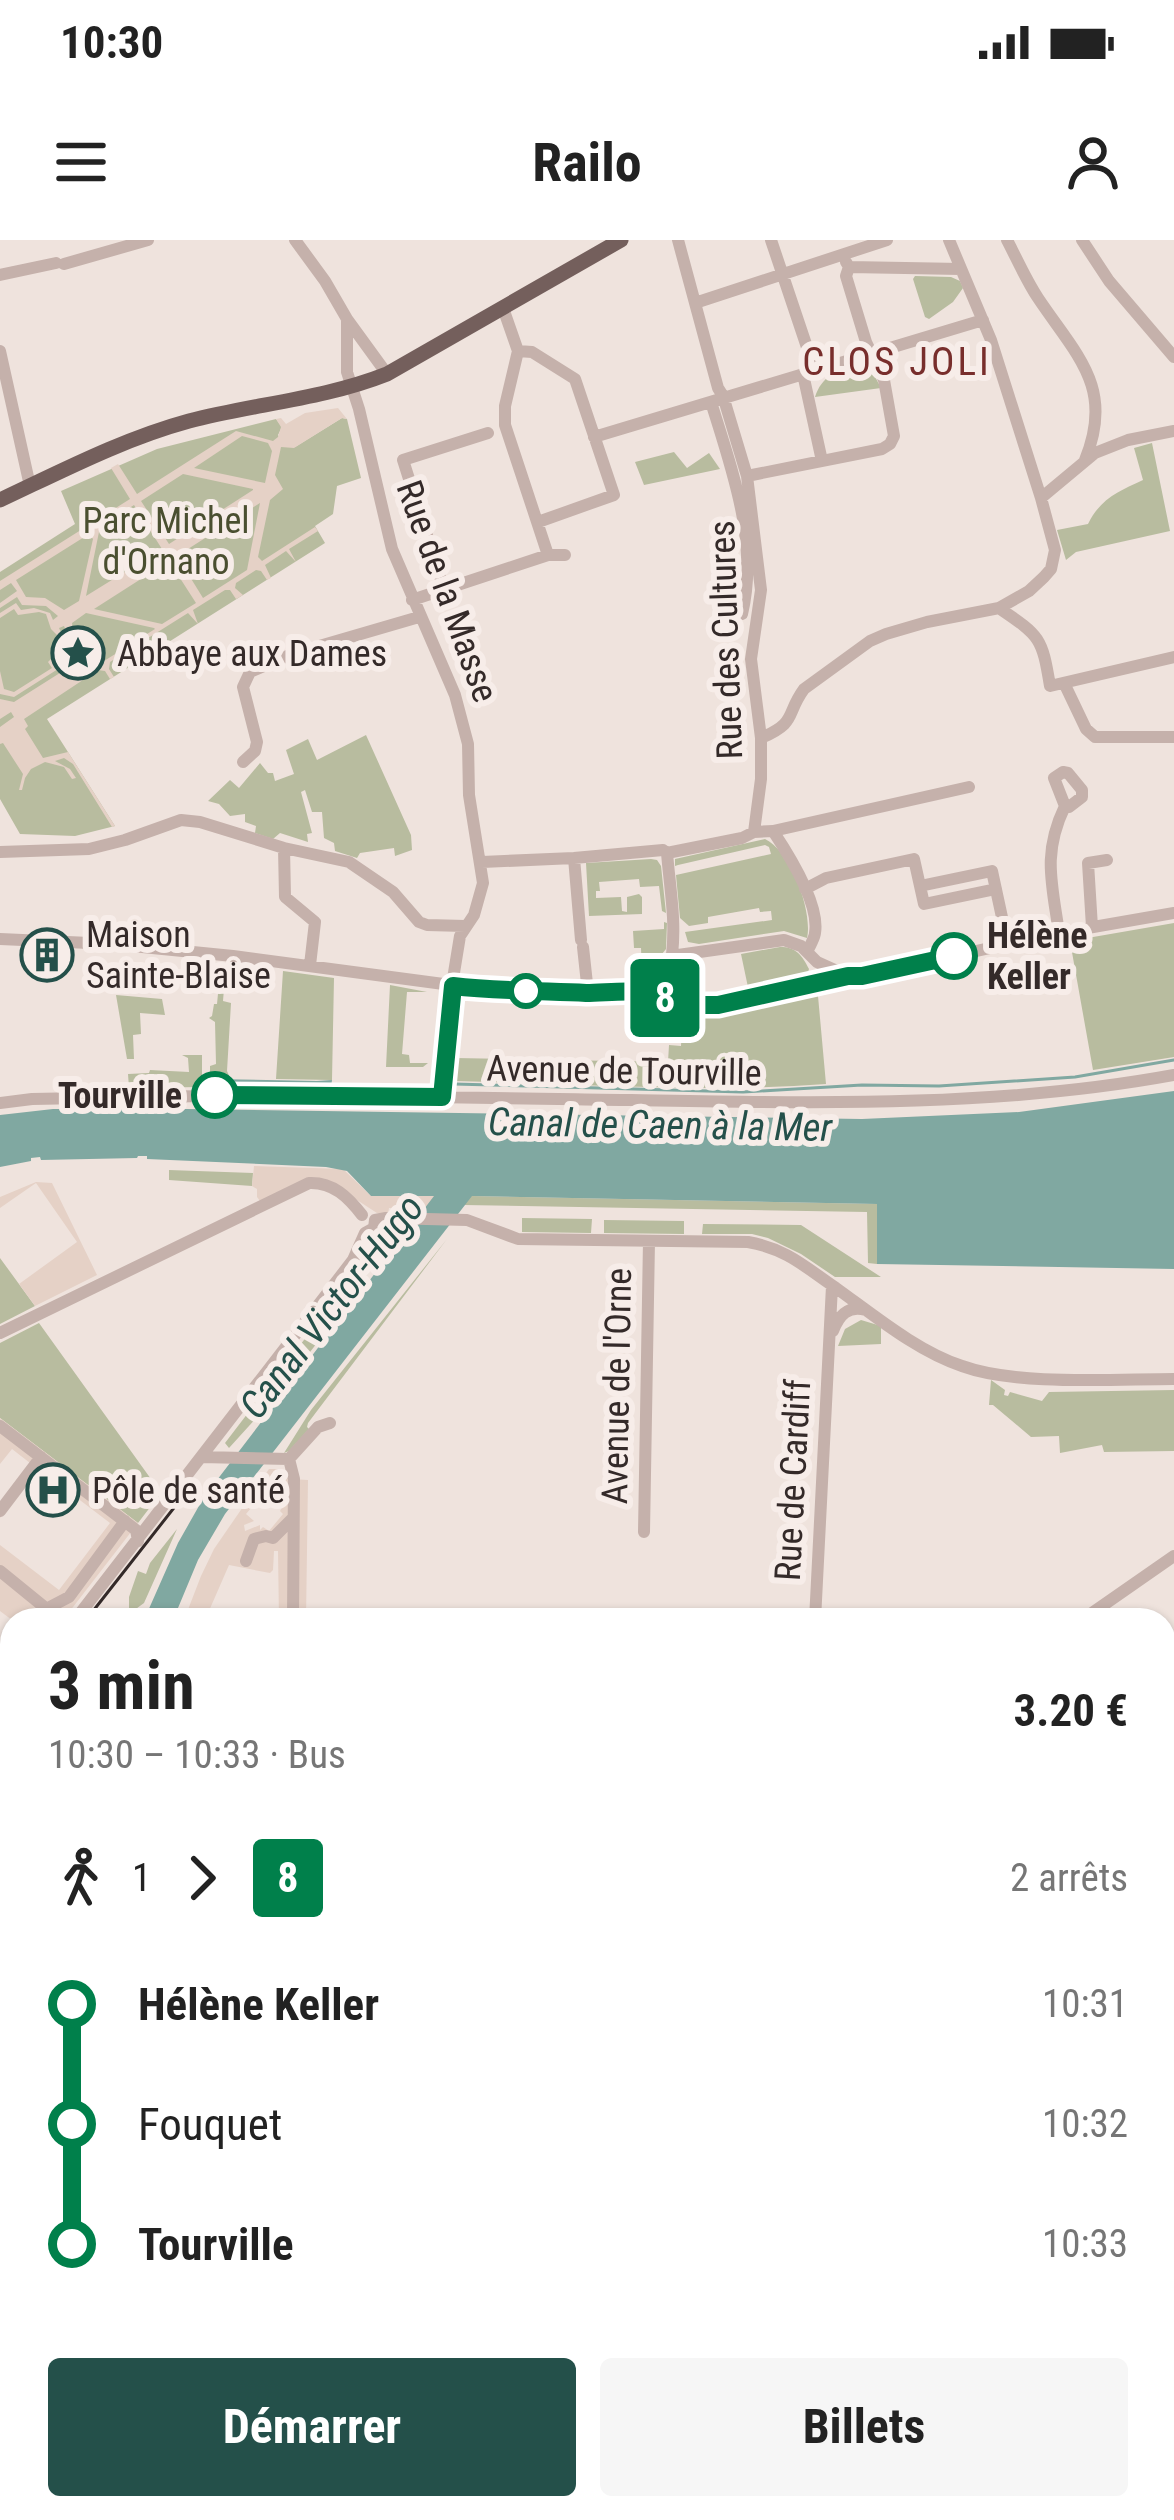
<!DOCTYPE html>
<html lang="fr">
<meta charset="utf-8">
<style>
body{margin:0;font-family:"Roboto Condensed",sans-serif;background:#f6f6f6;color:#222;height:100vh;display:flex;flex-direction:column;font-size:45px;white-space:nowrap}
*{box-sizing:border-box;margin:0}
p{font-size:39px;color:#767676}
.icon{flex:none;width:66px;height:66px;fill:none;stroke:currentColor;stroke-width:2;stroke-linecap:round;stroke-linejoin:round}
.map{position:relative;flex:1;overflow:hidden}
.side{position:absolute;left:0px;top:1368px;width:1176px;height:912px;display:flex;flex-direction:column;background:#fff;border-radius:36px 36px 0 0;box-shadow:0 3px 9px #0004}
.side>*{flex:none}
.badge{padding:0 24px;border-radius:9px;font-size:42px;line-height:78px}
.map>.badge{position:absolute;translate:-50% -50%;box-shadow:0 0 0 6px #fff}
.legs{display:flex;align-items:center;gap:18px;height:132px;padding:0 48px;font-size:39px}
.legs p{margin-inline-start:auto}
.head{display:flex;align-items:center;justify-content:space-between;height:204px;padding:0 48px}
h1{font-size:66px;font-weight:700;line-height:90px}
.cta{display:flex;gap:24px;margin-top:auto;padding:24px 48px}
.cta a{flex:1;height:138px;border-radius:12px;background:#24504a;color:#fff;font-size:48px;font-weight:700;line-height:138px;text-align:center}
.cta a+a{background:#f6f6f6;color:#222}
ul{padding:0 48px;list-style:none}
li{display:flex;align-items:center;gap:42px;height:120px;font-size:45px}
li i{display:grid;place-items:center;width:18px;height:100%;margin:0 15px;background:currentColor}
li i::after{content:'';width:30px;height:30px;margin:-15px;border:9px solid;border-radius:50%;background:#fff}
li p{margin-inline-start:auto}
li:first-child i{background:linear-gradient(#0000 50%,currentColor 0)}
li:last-child i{background:linear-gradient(currentColor 50%,#0000 0)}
.status{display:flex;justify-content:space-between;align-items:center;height:84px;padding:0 60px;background:#fff;direction:ltr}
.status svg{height:33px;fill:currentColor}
header{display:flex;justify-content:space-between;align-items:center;height:156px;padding:0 48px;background:#fff;font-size:54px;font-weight:700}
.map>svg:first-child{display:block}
.green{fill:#b8bc9f}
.plaza{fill:#e5d1c6;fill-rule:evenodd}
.water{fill:#80a8a1}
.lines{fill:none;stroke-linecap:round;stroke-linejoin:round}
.stream{stroke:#80a8a1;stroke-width:3}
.minor{stroke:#c5b1ab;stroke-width:12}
.major{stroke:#745f5c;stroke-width:15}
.tram{stroke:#342a29;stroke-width:3}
.rail{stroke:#342a29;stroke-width:3;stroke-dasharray:3 9;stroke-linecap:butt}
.line-1-casing{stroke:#fff;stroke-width:27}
.line-1{stroke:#00804b;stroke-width:18}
.stop-1-dot{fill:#fff;stroke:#00804b;stroke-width:6}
.labels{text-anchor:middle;stroke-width:12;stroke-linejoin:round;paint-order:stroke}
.park-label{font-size:36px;fill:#4a4f30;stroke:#f7ede9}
.street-label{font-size:36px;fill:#342a29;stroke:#f7ede9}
.poi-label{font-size:36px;fill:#342a29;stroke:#f7ede9;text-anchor:start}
.stop-label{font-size:36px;font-weight:bold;fill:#342a29;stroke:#f7ede9;text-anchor:start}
.neighbourhood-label{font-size:39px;letter-spacing:3px;fill:#782e2c;stroke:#f7ede9}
.water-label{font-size:39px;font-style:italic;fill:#24504a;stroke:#f7ede9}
</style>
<div class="status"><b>10:30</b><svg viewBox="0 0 49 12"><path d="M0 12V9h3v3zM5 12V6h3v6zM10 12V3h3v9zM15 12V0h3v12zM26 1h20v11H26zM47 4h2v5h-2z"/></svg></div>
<header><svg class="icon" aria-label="menu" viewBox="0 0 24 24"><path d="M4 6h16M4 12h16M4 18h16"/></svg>Railo<svg class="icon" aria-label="person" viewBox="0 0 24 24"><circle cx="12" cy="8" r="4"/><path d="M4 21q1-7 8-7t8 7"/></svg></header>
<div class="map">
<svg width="1174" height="2280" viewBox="0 0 1174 2280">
<rect width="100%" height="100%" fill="#efe3dd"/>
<path class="green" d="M915 36 951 37 960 41 963 48 953 62 929 79 925 77 913 39Z
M855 126 872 131 881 148 815 157C822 136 835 132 855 126Z
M342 178 347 179 361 238 337 246 333 274 315 286 325 303 47 479 115 586 75 596 20 594 0 559V332L75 284 61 251 157 209 276 179 282 187 278 195 284 205 295 207Z
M1152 203 1170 291 1076 312 1066 320 1057 290 1088 284C1100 259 1119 251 1143 240L1134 208Z
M674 212 687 228 709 213 720 229 644 245 635 222Z
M366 495 411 595 412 610 395 616 394 608 360 613 357 618 335 611 334 603 324 598 322 572H312L305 550 301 552 312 593 307 594 308 602 280 593 273 599 255 593 256 586 245 582V574L230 576 219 564 208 561 230 540 239 548 260 523 268 533H273L275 541 294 534 286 510 308 499 317 520Z
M765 599C791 611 813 672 807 698L784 691 699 704 688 702 685 692 772 680 771 671 760 672 759 668 708 677V683L689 686 680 678 676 635 771 614 769 607 765 605 678 625 675 626V619Z
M651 619 657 620 661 626 666 673 662 671 659 646 640 647 639 639 599 642 600 651H596V658L621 657 622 671 627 672V657L639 654 642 657V674L589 676 586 623Z
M664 682 667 683 666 709 641 740 626 745H590V743L629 739 630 735 642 734 641 708H634L633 691 664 689Z
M1174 683V817L1093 830 1070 701Z
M780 707C796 707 802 715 809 729L806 738 749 752 741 714Z
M221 723 226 724 223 761 231 763 227 831 230 838 210 839V826L216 824 215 782 209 778 212 776 214 764H217Z
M283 731 334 738 332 840 276 839Z
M390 745 427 752H407L402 814 409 815 410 823H428L423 827H386Z
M813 751 818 756 826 844C703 853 578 844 455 841V818L668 822 669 805 681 806 682 783 692 781 689 769 741 767Z
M116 755 162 759 165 775 140 773 141 794 133 795 134 819H127Z
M182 815H202V847L129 848 128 834 149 833 150 830 189 832 188 818Z
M169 930 253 933 252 946 169 940Z
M471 956 877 964V1024L868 1023 867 972 464 965Z
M522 978 592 979 591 993 522 992Z
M604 980 684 981V994L604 993Z
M703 984 801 985 881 1037H835L801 1014 768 998 752 994H702Z
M396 985 402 986 322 1098 313 1091 388 989Z
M447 999 308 1183 307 1187 309 1189 289 1211 284 1213 311 1170Z
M0 1018 35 1066 0 1084Z
M861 1080 881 1086V1104L838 1106 845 1089Z
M39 1083 161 1253 138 1283 0 1178V1103Z
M307 1096 317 1103 276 1156 229 1208 225 1203Z
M991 1140 1005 1150 1004 1155 1008 1156 1010 1152 1042 1161 1049 1152 1174 1150V1211L1104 1212 1102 1205 1060 1213 1059 1196 1031 1197 993 1165H989Z
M177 1289 144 1363 129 1374V1357L138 1331 146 1334 150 1323Z"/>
<path class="plaza" d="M338 168 347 179 342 178 294 208 281 207 275 235 283 249 270 260 258 317 262 321 315 287 318 291 289 309 296 322 286 311 265 325 271 338 267 340 261 331 256 330 236 343 235 348 243 355 238 358 236 359 230 350H225L193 370 198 384 188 373 110 422 109 429 114 437 110 439 105 431 98 430 24 479 28 486 25 489 43 518 68 512 115 586 112 587 73 524 64 518 55 521 70 529 76 538 72 539 64 527 45 522 31 529 25 538 22 550H19L23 534 3 503 0 504V487L14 477 11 472 0 479V459L14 462 63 431 59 422 64 415 67 393 64 386 59 388 64 399 61 411 54 422 58 429 14 457 0 454V431L4 449 14 452 52 428 48 422 56 414 60 398 51 389 46 374 39 372 18 375 14 369 0 378V373L16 363 21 370 34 368 50 373 53 380 58 376 46 366 22 365 17 357 0 368V363L17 351 11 343 0 350V341L130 259 111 228 118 224 137 254 236 191 273 201 278 197 281 187 276 179 281 178 286 184 305 173ZM242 196 268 203 272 211 265 243 194 228ZM183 234 253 249V250L169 304 141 261ZM260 263 247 330 203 358 177 316ZM134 265 162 309 86 356 100 287ZM89 294 93 299 79 361 64 370 45 358 26 357 16 340ZM169 321 196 363 162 384 94 369ZM86 373 154 388 155 389 77 438 68 423 75 404 72 383Z
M254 926 343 929 371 956H435L426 969 389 968 388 974 377 973 326 940 260 961 257 957V949L252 946Z
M36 942 52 943 97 1035 35 1066 19 1044 77 1002 36 943 0 968V957Z
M0 1178 138 1283 63 1380H12L0 1371V1305L59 1350 110 1283 39 1229 0 1278V1263L30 1223 12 1209 0 1224Z
M269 1229H283L291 1239 308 1240 306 1380H279L278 1311H274L273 1330 270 1333 229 1325 205 1380H184L201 1336 214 1309ZM264 1253 267 1255 265 1260 267 1261 273 1253 285 1262 280 1271 283 1274 269 1291 263 1287 260 1290V1285L245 1291 244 1285 254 1281 246 1274Z"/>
<path class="water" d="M210 839 317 841 332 840 331 847H211Z
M1174 851V1029L877 1024V964L472 956 225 1274 198 1320 173 1380H144L178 1303 204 1257 434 956H371L347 931 326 927 147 919V916H138L137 918 41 920 40 917 31 918V921L0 927V875L53 869H187L862 879 1019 872Z
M12 1558V1637L0 1646V1567Z"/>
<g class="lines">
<path class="stream" d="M454 844 743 852 862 845 939 846 1075 837 1174 820"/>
<path class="minor" d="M295 0 325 41 347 79 387 134
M678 0 718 148 723 156 747 236 761 350 751 419 761 498V539L754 592
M771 0 815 131
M949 0 991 100 1041 258 1055 310 1051 329 1044 337 1029 351 999 368
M1007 0C1017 19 1026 40 1038 58 1076 115 1115 147 1085 220
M1082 0 1109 41 1174 117
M846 22 849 27 961 29
M64 24 148 0
M0 35 56 23
M695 63 887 0
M503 68 518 111 505 166V185L548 315
M347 79V132L359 169 392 309 455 455 468 504 469 555 483 643 474 675 460 696 451 751 442 857
M0 111 30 246
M518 111 532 112 575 139 614 255 538 282
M803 134 822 221
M711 162C732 230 759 303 742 374
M594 197 983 80
M747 236 882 209 890 204 894 196 884 140 866 102 846 36 849 27
M1041 258 1095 213 1128 200 1174 191
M444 349 403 220 488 193
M412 360 548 315H565
M1065 445 1086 489 1095 497H1174
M761 498C798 482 785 475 804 449L870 401 886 394 927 382 999 368C1040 396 1042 397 1050 446L1174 417
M243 522 255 511 257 502 243 447 250 432 292 414 419 377
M773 591C789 615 820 664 815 693 815 696 809 709 807 711
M284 608 285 657 315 682 310 725
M0 612 89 609 125 600 181 580 200 582 284 608 349 622 393 652 419 682 427 685 465 686
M667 613C670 649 676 680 672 715 670 730 676 741 671 754
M574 618 581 700
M482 622 574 618 663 610 667 613 742 598 754 592 773 591 969 547
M920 646 924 664 996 649
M805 649 826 638 914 619 920 646 992 631 1008 705
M1092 687 1088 623 1107 620
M1059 693C1052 643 1042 614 1065 566L1069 567 1082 557V550L1068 533 1063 532 1054 538 1065 566
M0 699 112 704 233 716 481 749 627 754 650 752 660 758 671 754 693 765H718L848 736H862L1059 693 1174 673
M583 707 588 753
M671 716 784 700 801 706 817 722 848 736
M650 752V739L670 717
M0 863 32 859C232 853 431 857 631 860 812 863 995 868 1174 835
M375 980 386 978 467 980 518 999 748 1002C787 1009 805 1027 836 1048 875 1076 917 1111 962 1126 1017 1146 1114 1139 1174 1139
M833 1091C839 1075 848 1065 866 1070
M0 1093 309 943C333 942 348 957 362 975
M0 1186 136 1290 138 1301
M201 1217 289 1219 318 1187 330 1183
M289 1219 294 1239 293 1380
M0 1271 41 1217
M644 1292 649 1001
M246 1321 254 1299 266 1296 273 1298 293 1278
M0 1331 43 1366 54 1380
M46 1369 69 1357 125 1281
M75 1380 353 1020 365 993 374 988 375 980
M815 1380 832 1046
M1082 1380 1174 1316
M0 1465 12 1450
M1164 1495 1174 1496
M0 1876 10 1896
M0 1914 12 1907
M1164 2077 1174 2074
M1164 2190 1174 2186
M0 2195 12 2190
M0 2206 12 2202
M218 2268 225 2272 263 2280
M857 2268 866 2280"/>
<path class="major" d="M0 260C62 231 123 199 189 181 254 164 324 159 387 134L621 0
M0 1509 12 1524
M0 1525 12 1542
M1164 1607H1174
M1164 1626H1174
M0 1673 12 1665
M0 2239 12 2238
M439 2268 490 2277 582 2280
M1088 2280 1152 2270 1171 2276 1173 2280"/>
<path class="tram" d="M86 1380 184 1255
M12 1467V1480
M0 1697 12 1689
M0 2181 12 2176
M448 2268 459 2280"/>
<path class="rail" d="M1164 1893 1174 1896
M0 2077 12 2070
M0 2104 12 2099"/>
</g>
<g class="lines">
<g class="line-1-casing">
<path id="line-1" d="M215 855 442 857 453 746C498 751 542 751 586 753 610 753 640 747 660 758L671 754 693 765H718L848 736H862L954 716"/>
</g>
<use href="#line-1" class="line-1"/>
</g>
<defs>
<g id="sight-ring" transform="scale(2.7)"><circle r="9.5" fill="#f7ede9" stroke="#24504a" stroke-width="1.5"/><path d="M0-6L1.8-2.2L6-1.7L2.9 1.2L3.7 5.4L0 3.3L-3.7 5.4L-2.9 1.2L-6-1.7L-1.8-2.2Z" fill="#24504a"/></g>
<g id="building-ring" transform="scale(2.7)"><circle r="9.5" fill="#f7ede9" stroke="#24504a" stroke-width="1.5"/><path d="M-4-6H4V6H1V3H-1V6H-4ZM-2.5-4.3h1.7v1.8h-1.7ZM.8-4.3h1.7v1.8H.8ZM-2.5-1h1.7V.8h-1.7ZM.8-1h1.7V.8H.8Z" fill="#24504a"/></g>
<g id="hospital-ring" transform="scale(2.7)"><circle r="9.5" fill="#f7ede9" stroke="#24504a" stroke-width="1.5"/><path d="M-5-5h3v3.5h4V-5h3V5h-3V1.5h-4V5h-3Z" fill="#24504a"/></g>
</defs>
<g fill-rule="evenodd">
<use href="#sight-ring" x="78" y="413"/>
<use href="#building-ring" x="47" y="715"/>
<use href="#hospital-ring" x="53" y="1250"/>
</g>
<g class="stop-1-dot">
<circle cx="954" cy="716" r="21"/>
<circle cx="526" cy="751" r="15"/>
<circle cx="215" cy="855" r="21"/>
</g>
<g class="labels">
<g class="park-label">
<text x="166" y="293">Parc Michel<tspan x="166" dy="41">d'Ornano</tspan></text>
</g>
<g class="street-label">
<text transform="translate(448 351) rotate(70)" y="13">Rue de la Masse</text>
<text transform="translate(725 400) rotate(-92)" y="13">Rue des Cultures</text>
<text transform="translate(624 830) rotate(1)" y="13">Avenue de Tourville</text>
<text transform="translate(616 1146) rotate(-89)" y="13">Avenue de l'Orne</text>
<text transform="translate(792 1240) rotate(-87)" y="13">Rue de Cardiff</text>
</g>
<g class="poi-label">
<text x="117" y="426">Abbaye aux Dames</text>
<text x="86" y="707">Maison<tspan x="86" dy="41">Sainte-Blaise</tspan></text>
<text x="92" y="1263">Pôle de santé</text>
</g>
<g class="stop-label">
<text x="987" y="708">Hélène<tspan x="987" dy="41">Keller</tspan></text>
<text x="182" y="868" text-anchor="end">Tourville</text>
</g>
<g class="neighbourhood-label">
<text x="897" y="135">CLOS JOLI</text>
</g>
<g class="water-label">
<text transform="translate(660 884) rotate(1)" y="14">Canal de Caen à la Mer</text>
<text transform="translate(331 1066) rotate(-52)" y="14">Canal Victor-Hugo</text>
</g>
</g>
</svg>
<b class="badge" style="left:665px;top:758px;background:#00804b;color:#fff">8</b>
<section class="side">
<div class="head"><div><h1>3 min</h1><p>10:30 – 10:33 · Bus</p></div><b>3.20 €</b></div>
<div class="legs"><svg class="icon" aria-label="walk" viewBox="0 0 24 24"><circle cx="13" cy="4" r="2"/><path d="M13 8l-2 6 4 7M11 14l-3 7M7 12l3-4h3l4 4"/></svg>1<svg class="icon" aria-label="forward" viewBox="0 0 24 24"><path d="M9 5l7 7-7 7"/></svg><b class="badge" style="background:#00804b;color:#fff">8</b><p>2 arrêts</p></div>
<ul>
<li><i style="color:#00804b"></i><b>Hélène Keller</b><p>10:31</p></li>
<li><i style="color:#00804b"></i><span>Fouquet</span><p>10:32</p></li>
<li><i style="color:#00804b"></i><b>Tourville</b><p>10:33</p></li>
</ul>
<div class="cta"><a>Démarrer</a><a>Billets</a></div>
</section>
</div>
